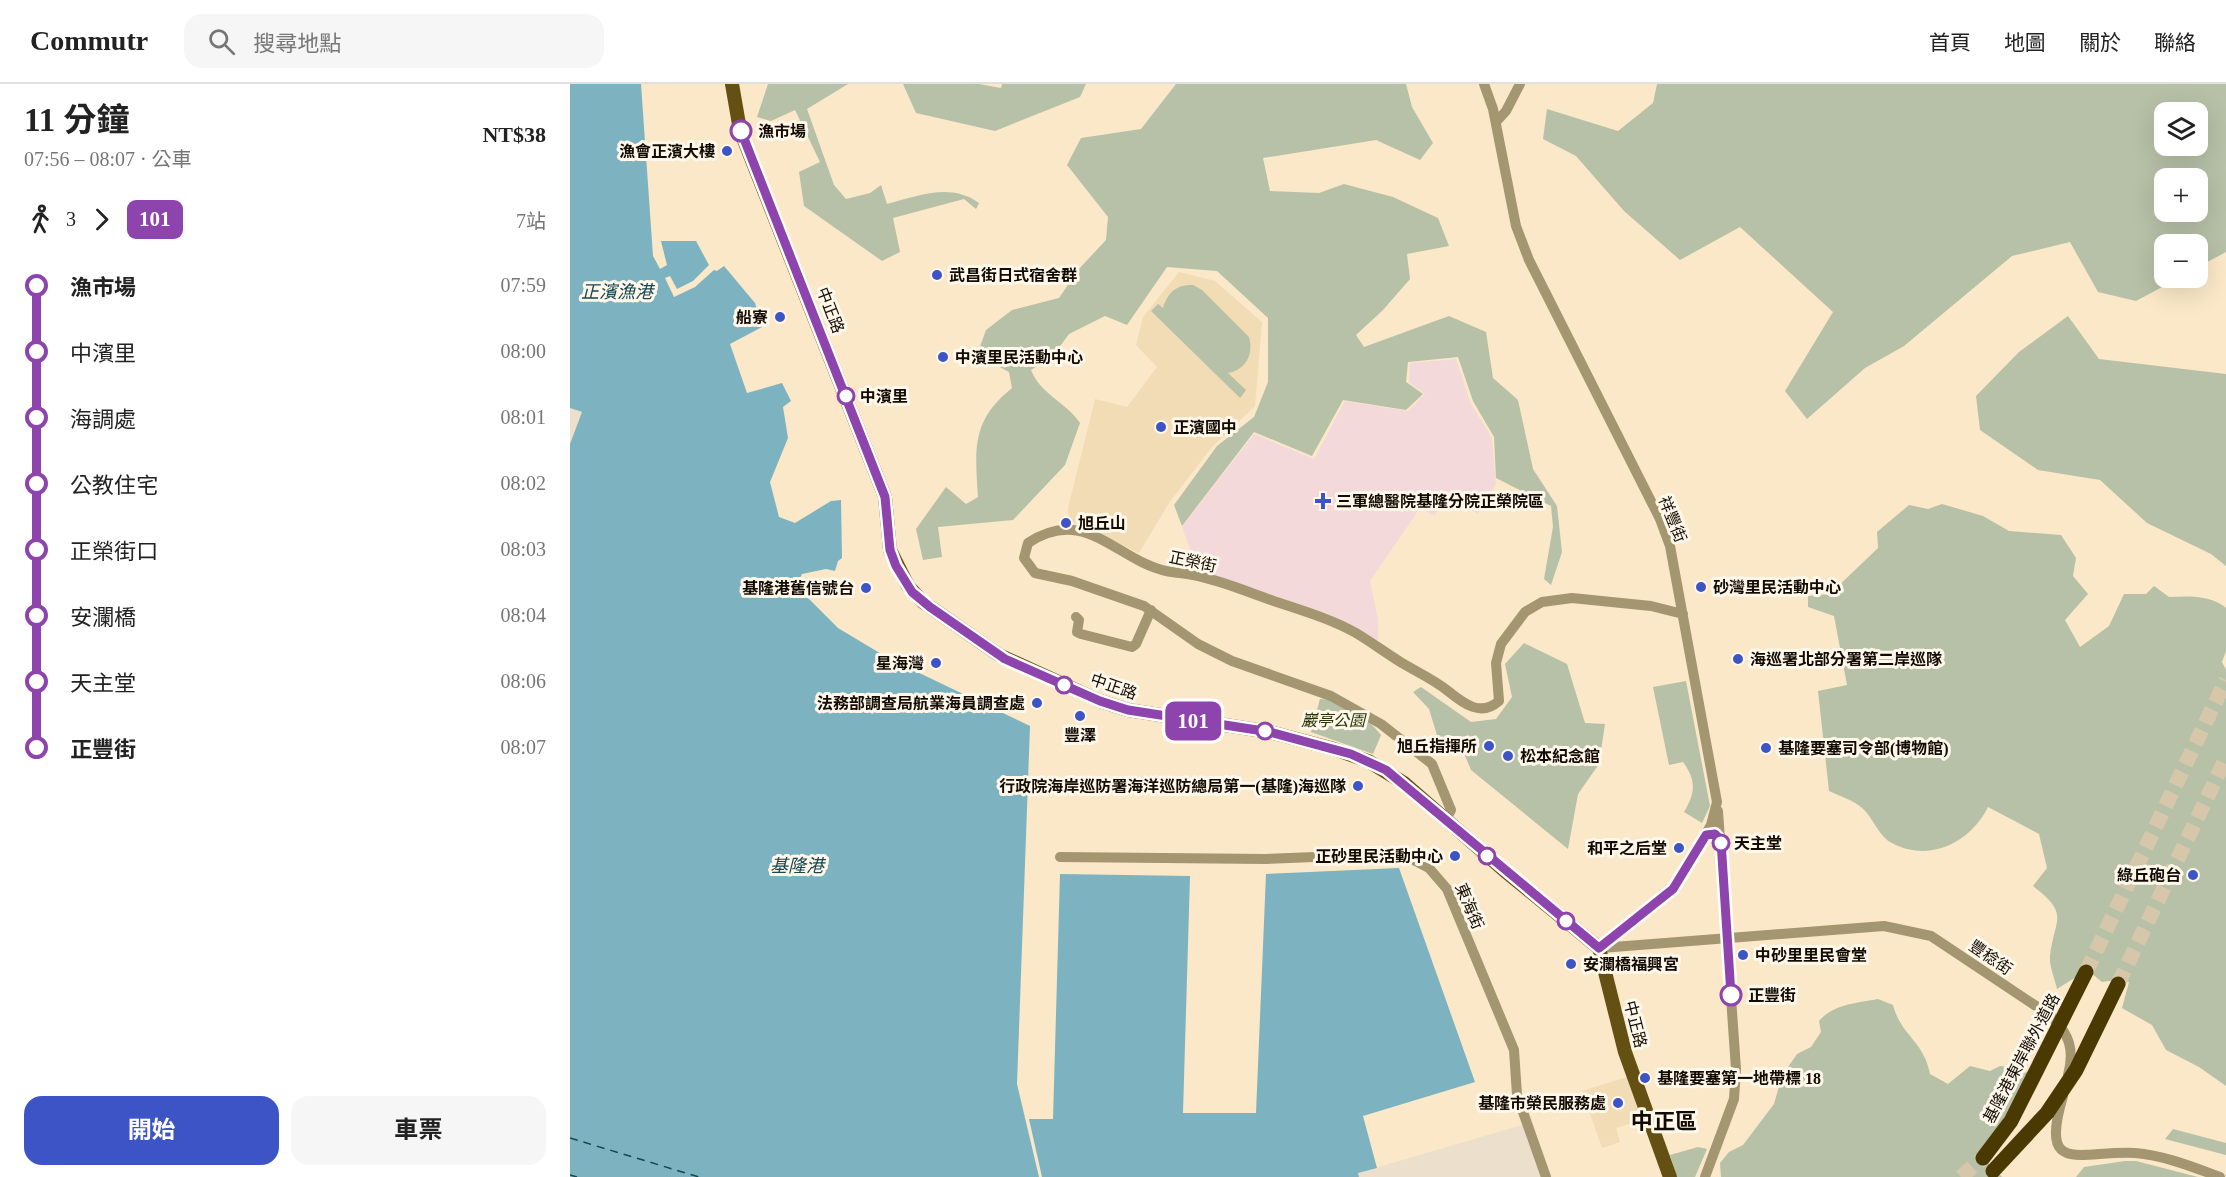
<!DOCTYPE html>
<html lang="zh-TW">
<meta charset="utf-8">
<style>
body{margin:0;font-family:"Times New Roman","Noto Sans TC",serif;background:#f6f6f6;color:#222;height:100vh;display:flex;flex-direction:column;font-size:22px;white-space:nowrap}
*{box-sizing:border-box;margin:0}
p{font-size:20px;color:#767676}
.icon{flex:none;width:33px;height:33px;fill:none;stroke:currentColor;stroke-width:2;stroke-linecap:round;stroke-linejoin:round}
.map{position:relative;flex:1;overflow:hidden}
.panel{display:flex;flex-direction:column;background:#fff;width:570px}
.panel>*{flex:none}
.badge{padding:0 12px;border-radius:9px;font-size:21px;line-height:39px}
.tools{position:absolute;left:1584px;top:18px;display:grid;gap:12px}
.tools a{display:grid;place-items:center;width:54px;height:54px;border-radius:12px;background:#fff;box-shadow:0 6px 24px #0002;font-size:30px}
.map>.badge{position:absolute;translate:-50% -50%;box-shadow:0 0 0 3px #fff}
.legs{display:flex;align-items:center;gap:9px;height:66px;padding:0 24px;font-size:20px}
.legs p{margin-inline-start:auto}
.summary{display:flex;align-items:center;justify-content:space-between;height:102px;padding:0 24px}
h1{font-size:33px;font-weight:700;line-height:45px}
.primary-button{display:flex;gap:12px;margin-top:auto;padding:12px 24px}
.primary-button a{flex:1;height:69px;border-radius:18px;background:#3d54c7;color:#fff;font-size:24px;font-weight:700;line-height:69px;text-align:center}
.primary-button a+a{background:#f6f6f6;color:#222}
ul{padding:0 24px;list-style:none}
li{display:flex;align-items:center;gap:21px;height:66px;font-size:22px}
li i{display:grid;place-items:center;width:9px;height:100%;margin:0 8px;background:currentColor}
li i::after{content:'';width:15px;height:15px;margin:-8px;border:4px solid;border-radius:50%;background:#fff}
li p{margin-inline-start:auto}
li:first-child i{background:linear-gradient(#0000 50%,currentColor 0)}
li:last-child i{background:linear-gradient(currentColor 50%,#0000 0)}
header{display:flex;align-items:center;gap:36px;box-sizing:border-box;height:84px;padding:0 30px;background:#fff;border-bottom:2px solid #e0e0e0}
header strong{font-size:28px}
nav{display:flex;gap:33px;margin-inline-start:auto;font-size:21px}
.search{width:420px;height:54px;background:#f6f6f6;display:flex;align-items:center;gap:15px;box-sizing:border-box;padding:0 21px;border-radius:18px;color:#767676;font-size:22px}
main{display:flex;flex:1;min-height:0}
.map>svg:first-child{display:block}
.built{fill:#f1dcb5}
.industrial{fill:#ecdfcb}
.medical{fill:#f4d9db}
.green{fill:#b6c1a7;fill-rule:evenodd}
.water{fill:#7db3c0}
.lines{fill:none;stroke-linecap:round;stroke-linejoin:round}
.ferry{stroke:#164650;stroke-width:1.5;stroke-dasharray:8 6;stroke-linecap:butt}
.highway-tunnel{stroke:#d7c7aa;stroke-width:15;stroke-dasharray:15 8;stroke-linecap:butt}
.minor{stroke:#a49671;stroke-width:10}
.major{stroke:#655013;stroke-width:14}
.highway-bridge{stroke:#4a3901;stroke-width:15}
.line-1-casing{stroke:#fff;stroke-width:14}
.line-1{stroke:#8e44ad;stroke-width:9}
.stop-1-dot{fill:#fff;stroke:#8e44ad;stroke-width:3}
.poi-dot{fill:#3d54c7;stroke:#fef7ea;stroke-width:2}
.labels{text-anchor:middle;stroke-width:6;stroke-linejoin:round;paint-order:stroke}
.stop-label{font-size:16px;font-weight:bold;fill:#110b03;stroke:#fef7ea;text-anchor:start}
.poi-label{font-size:16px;font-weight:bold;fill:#110b03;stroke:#fef7ea;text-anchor:start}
.street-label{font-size:16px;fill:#110b03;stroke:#fef7ea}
.park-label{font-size:16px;font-style:italic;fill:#263405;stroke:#fef7ea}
.water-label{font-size:18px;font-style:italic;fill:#164650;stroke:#fef7ea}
.district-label{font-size:22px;font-weight:bold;fill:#110b03;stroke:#fef7ea}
</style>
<header>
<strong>Commutr</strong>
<div class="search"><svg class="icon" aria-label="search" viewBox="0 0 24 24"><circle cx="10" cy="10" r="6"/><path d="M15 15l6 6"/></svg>搜尋地點</div>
<nav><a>首頁</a><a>地圖</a><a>關於</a><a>聯絡</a></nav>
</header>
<main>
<section class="panel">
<div class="summary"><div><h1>11 分鐘</h1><p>07:56 – 08:07 · 公車</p></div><b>NT$38</b></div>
<div class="legs"><svg class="icon" aria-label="walk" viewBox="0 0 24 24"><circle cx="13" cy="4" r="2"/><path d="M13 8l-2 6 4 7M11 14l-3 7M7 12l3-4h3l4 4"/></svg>3<svg class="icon" aria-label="forward" viewBox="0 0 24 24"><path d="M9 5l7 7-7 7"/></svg><b class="badge" style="background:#8e44ad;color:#fff">101</b><p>7站</p></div>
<ul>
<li><i style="color:#8e44ad"></i><b>漁市場</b><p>07:59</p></li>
<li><i style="color:#8e44ad"></i><span>中濱里</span><p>08:00</p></li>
<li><i style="color:#8e44ad"></i><span>海調處</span><p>08:01</p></li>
<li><i style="color:#8e44ad"></i><span>公教住宅</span><p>08:02</p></li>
<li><i style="color:#8e44ad"></i><span>正榮街口</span><p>08:03</p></li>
<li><i style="color:#8e44ad"></i><span>安瀾橋</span><p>08:04</p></li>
<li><i style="color:#8e44ad"></i><span>天主堂</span><p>08:06</p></li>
<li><i style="color:#8e44ad"></i><b>正豐街</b><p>08:07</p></li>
</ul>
<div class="primary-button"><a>開始</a><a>車票</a></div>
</section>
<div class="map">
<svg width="1656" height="1093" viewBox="0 0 1656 1093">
<rect width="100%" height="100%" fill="#fae8c8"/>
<path class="built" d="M609 188 645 197 692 238 685 322 642 363 599 419 569 469 499 436 498 424 525 315 557 323 587 283 566 261 573 233Z
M1057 993 1071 1036 1046 1044 1050 1058 1032 1064 1012 1007Z"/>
<path class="industrial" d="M0 324 12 328 0 360Z
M952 1041 971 1093H789L788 1089Z"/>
<path class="medical" d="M886 275 900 318 922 354 926 400 908 430 878 411 864 432 850 424 800 497 808 536V557L750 527 628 487 612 443 684 350 744 375 775 317 838 327 855 310 839 298 840 279Z"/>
<path class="green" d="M198 0H278L237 25 264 101 276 115 300 109 311 101 317 120C348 112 380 98 409 119L406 125 394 115 323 134 330 168 312 177 234 122 229 88 250 78 225 26 201 37 187 33Z
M333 0H409L431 4 432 0H516L510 13 425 47 346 29Z
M606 0H836L842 23 863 59 850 76 806 56 693 74 700 107 749 109 774 100 823 113 868 134 879 162 837 170 840 195 813 226 786 251 794 263 879 232 916 248 923 294 948 316 963 385 987 422 992 468 981 501 974 495 983 443 981 422 926 394 924 353 903 317 888 273 838 278 836 298 853 310 836 326 773 316 742 372 684 348 612 442 604 421 647 362 684 333 698 298V234L647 187 597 183 557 241 535 232 499 250 482 273 461 286C470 310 496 318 510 339L495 381 443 436 368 443 372 473 353 476 346 445 376 403 396 420 408 413C405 365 401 337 442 304L439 288 407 271 416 246 442 226 489 214 508 186 536 156 538 133 497 81 511 54 571 45Z
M1087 0H1656V168L1628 183V160H1594V194H1609L1566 217 1528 208 1500 158 1442 172 1334 262 1295 284 1237 335 1215 307 1263 228 1170 143 1110 176 1054 127 1006 72 973 55 977 25 1048 47 1083 19ZM1594 28H1628V62H1594ZM1594 94H1628V128H1594Z
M623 201 632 206 679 253C684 270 676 286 658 289L676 306 670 314 581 227 588 220 593 224C598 208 606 201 623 201Z
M1498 232 1529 275 1656 290V482L1641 470 1577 439 1530 396 1468 386 1410 346 1406 312 1449 268Z
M1372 420 1413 432 1439 447 1491 451 1506 474 1503 492 1518 510 1495 536 1510 563 1539 542 1554 510H1576L1584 502 1599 513C1619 512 1641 511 1656 524V567L1652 578 1656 586V1002L1629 983 1596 966 1582 941 1552 924 1559 898 1546 896 1532 898 1521 889 1506 893 1487 905C1485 895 1479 882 1480 872 1484 834 1501 831 1463 802L1477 784 1469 750 1418 723C1400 759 1359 779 1322 759 1309 753 1303 733 1292 724 1284 716 1269 712 1259 707L1248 607 1277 601 1264 532 1238 523V512L1260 510 1308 464 1307 448 1339 421 1358 425Z
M954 559 997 580 1015 639 1035 640 1029 680 1008 710 998 765 901 686 893 667 867 651 859 625 843 608 851 603 901 638 926 635 942 613 935 580Z
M1116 597 1140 722 1132 739 1114 728C1126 708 1126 696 1113 678L1099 681 1083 603Z
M750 615C772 615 797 633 811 651L803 670 741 648Z
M1308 915 1323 921C1331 952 1354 957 1360 990L1378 1000 1400 982 1420 987 1430 982 1438 983 1447 992 1459 987 1436 1031 1412 1065V1072L1432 1093H1151L1150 1079 1159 1068 1173 1061 1204 1020 1212 992 1227 970 1241 963 1251 948 1249 937C1264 920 1287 919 1308 915Z
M1603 1045 1656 1059V1071L1595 1055Z
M1128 1063 1137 1065 1125 1093H1107L1100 1071Z
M1555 1077H1566L1628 1093H1506L1514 1083Z"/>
<path class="water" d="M0 0H71L83 172 90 185 97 181 91 157H126L139 181 123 197 107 205 100 192 95 194 104 213 125 203 144 186 147 187 154 182 185 219 192 243 160 260 177 309 212 299 221 317 213 323 218 354 200 398 209 433 225 439 261 417 271 416 272 474 268 477 265 487 256 485 232 490 226 502 268 544 318 574 460 642 447 1000 469 1093H0V360L12 328 0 324Z
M829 784 905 998 793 1032 807 1084 788 1089 789 1093H472L459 1035H483L490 790 620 792 613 1029H686L696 790Z"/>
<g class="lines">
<path class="ferry" d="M0 1054 129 1093
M0 1091 7 1093"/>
<path class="highway-tunnel" d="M1516 888 1656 596
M1548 900 1656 674
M1391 1093 1413 1074"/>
<path class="minor" d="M914 0 923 25 946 142 959 176 1090 435 1100 462 1147 718 1141 741 1103 805 1029 864
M926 38 936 27 950 0
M506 533 509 536 507 548 511 550 562 563 566 560 581 526
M876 735 881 726 862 680 811 640 761 612 662 577 628 560 574 522 502 497 465 489 454 474 458 459C516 421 546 476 596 487 605 489 614 489 623 491 650 496 675 507 701 516 730 526 759 534 786 549 801 558 816 569 832 579 847 588 863 595 878 607 894 620 911 633 929 617L926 579 931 560 955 528 972 518 1002 514 1081 522 1113 530
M490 773 696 775 822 770 842 775 859 784 877 805 944 966 947 1011 976 1093
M1031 864 1314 842 1361 852 1481 932C1499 950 1505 965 1498 991
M1493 1012C1469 1093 1509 1066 1565 1069 1593 1071 1623 1083 1650 1093
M1135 1093 1164 1015 1166 985 1148 727"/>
<path class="major" d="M162 0 170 46 315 413 320 466 338 502 353 518 429 571 530 617 558 626 700 648 764 665 798 677 834 699 935 787 1029 864 1055 968 1100 1093"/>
<path class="highway-bridge" d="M1413 1074 1441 1037 1516 888
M1423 1087 1477 1029 1506 986 1548 900"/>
</g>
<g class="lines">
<g class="line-1-casing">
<path id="line-1" d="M171 47 315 413 320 466 326 482 342 508 360 523 435 575 530 617 558 626 700 648 781 670 816 686 1029 864 1103 805 1136 751 1145 750 1151 757 1161 911"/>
</g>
<use href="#line-1" class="line-1"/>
</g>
<g class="stop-1-dot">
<circle cx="171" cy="47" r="10"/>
<circle cx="276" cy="312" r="8"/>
<circle cx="494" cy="601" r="8"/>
<circle cx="695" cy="647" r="8"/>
<circle cx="1151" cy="759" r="8"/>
<circle cx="917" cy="772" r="8"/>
<circle cx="996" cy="837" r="8"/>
<circle cx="1161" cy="911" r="10"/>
</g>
<g class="poi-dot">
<circle cx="157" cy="67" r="6"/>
<circle cx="367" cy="191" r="6"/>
<circle cx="210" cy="233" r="6"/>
<circle cx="373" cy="273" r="6"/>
<circle cx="591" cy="343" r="6"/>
<path d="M750 408h6v6h6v6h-6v6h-6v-6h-6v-6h6z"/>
<circle cx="496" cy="439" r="6"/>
<circle cx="1131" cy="503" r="6"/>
<circle cx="296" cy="504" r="6"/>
<circle cx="1168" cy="575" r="6"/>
<circle cx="366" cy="579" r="6"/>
<circle cx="467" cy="619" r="6"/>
<circle cx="510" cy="632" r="6"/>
<circle cx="919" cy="662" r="6"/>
<circle cx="1196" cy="664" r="6"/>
<circle cx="938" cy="672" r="6"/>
<circle cx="788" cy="702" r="6"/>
<circle cx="1109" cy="764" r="6"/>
<circle cx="885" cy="772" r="6"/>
<circle cx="1623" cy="791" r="6"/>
<circle cx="1173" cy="871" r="6"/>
<circle cx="1001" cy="880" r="6"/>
<circle cx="1075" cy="994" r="6"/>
<circle cx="1048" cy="1019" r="6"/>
</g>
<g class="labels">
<g class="stop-label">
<text x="188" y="53">漁市場</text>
<text x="290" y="318">中濱里</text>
<text x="1164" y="765">天主堂</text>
<text x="1178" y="917">正豐街</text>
</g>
<g class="poi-label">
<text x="145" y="73" text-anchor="end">漁會正濱大樓</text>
<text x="379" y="197">武昌街日式宿舍群</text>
<text x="198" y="239" text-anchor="end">船寮</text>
<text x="385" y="279">中濱里民活動中心</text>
<text x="603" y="349">正濱國中</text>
<text x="766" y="423">三軍總醫院基隆分院正榮院區</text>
<text x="508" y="445">旭丘山</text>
<text x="1143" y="509">砂灣里民活動中心</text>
<text x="284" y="510" text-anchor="end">基隆港舊信號台</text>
<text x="1180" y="581">海巡署北部分署第二岸巡隊</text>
<text x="354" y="585" text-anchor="end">星海灣</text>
<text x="455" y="625" text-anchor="end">法務部調查局航業海員調查處</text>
<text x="510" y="657" text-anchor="middle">豐澤</text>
<text x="907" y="668" text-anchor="end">旭丘指揮所</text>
<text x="1208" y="670">基隆要塞司令部(博物館)</text>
<text x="950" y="678">松本紀念館</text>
<text x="776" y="708" text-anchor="end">行政院海岸巡防署海洋巡防總局第一(基隆)海巡隊</text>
<text x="1097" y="770" text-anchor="end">和平之后堂</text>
<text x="873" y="778" text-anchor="end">正砂里民活動中心</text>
<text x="1611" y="797" text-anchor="end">綠丘砲台</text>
<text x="1185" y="877">中砂里里民會堂</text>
<text x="1013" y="886">安瀾橋福興宮</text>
<text x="1087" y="1000">基隆要塞第一地帶標 18</text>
<text x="1036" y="1025" text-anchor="end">基隆市榮民服務處</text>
</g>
<g class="street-label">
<text transform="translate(261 226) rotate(69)" y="6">中正路</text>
<text transform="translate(1103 435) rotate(68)" y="6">祥豐街</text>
<text transform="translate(623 477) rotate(12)" y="6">正榮街</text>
<text transform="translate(544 602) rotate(19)" y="6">中正路</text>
<text transform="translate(900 822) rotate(67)" y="6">東海街</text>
<text transform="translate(1421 873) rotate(34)" y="6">豐稔街</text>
<text transform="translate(1066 940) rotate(76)" y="6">中正路</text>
<text transform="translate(1451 974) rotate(-62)" y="6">基隆港東岸聯外道路</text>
</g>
<g class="park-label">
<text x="763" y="642">巖亭公園</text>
</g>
<g class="water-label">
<text x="47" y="214">正濱漁港</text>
<text x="227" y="788">基隆港</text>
</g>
<g class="district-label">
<text x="1094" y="1045">中正區</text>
</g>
</g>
</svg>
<div class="tools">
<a><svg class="icon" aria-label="layers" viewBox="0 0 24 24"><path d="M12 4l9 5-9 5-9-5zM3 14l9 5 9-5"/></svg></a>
<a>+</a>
<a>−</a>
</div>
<b class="badge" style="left:623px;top:637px;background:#8e44ad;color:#fff">101</b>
</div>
</main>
